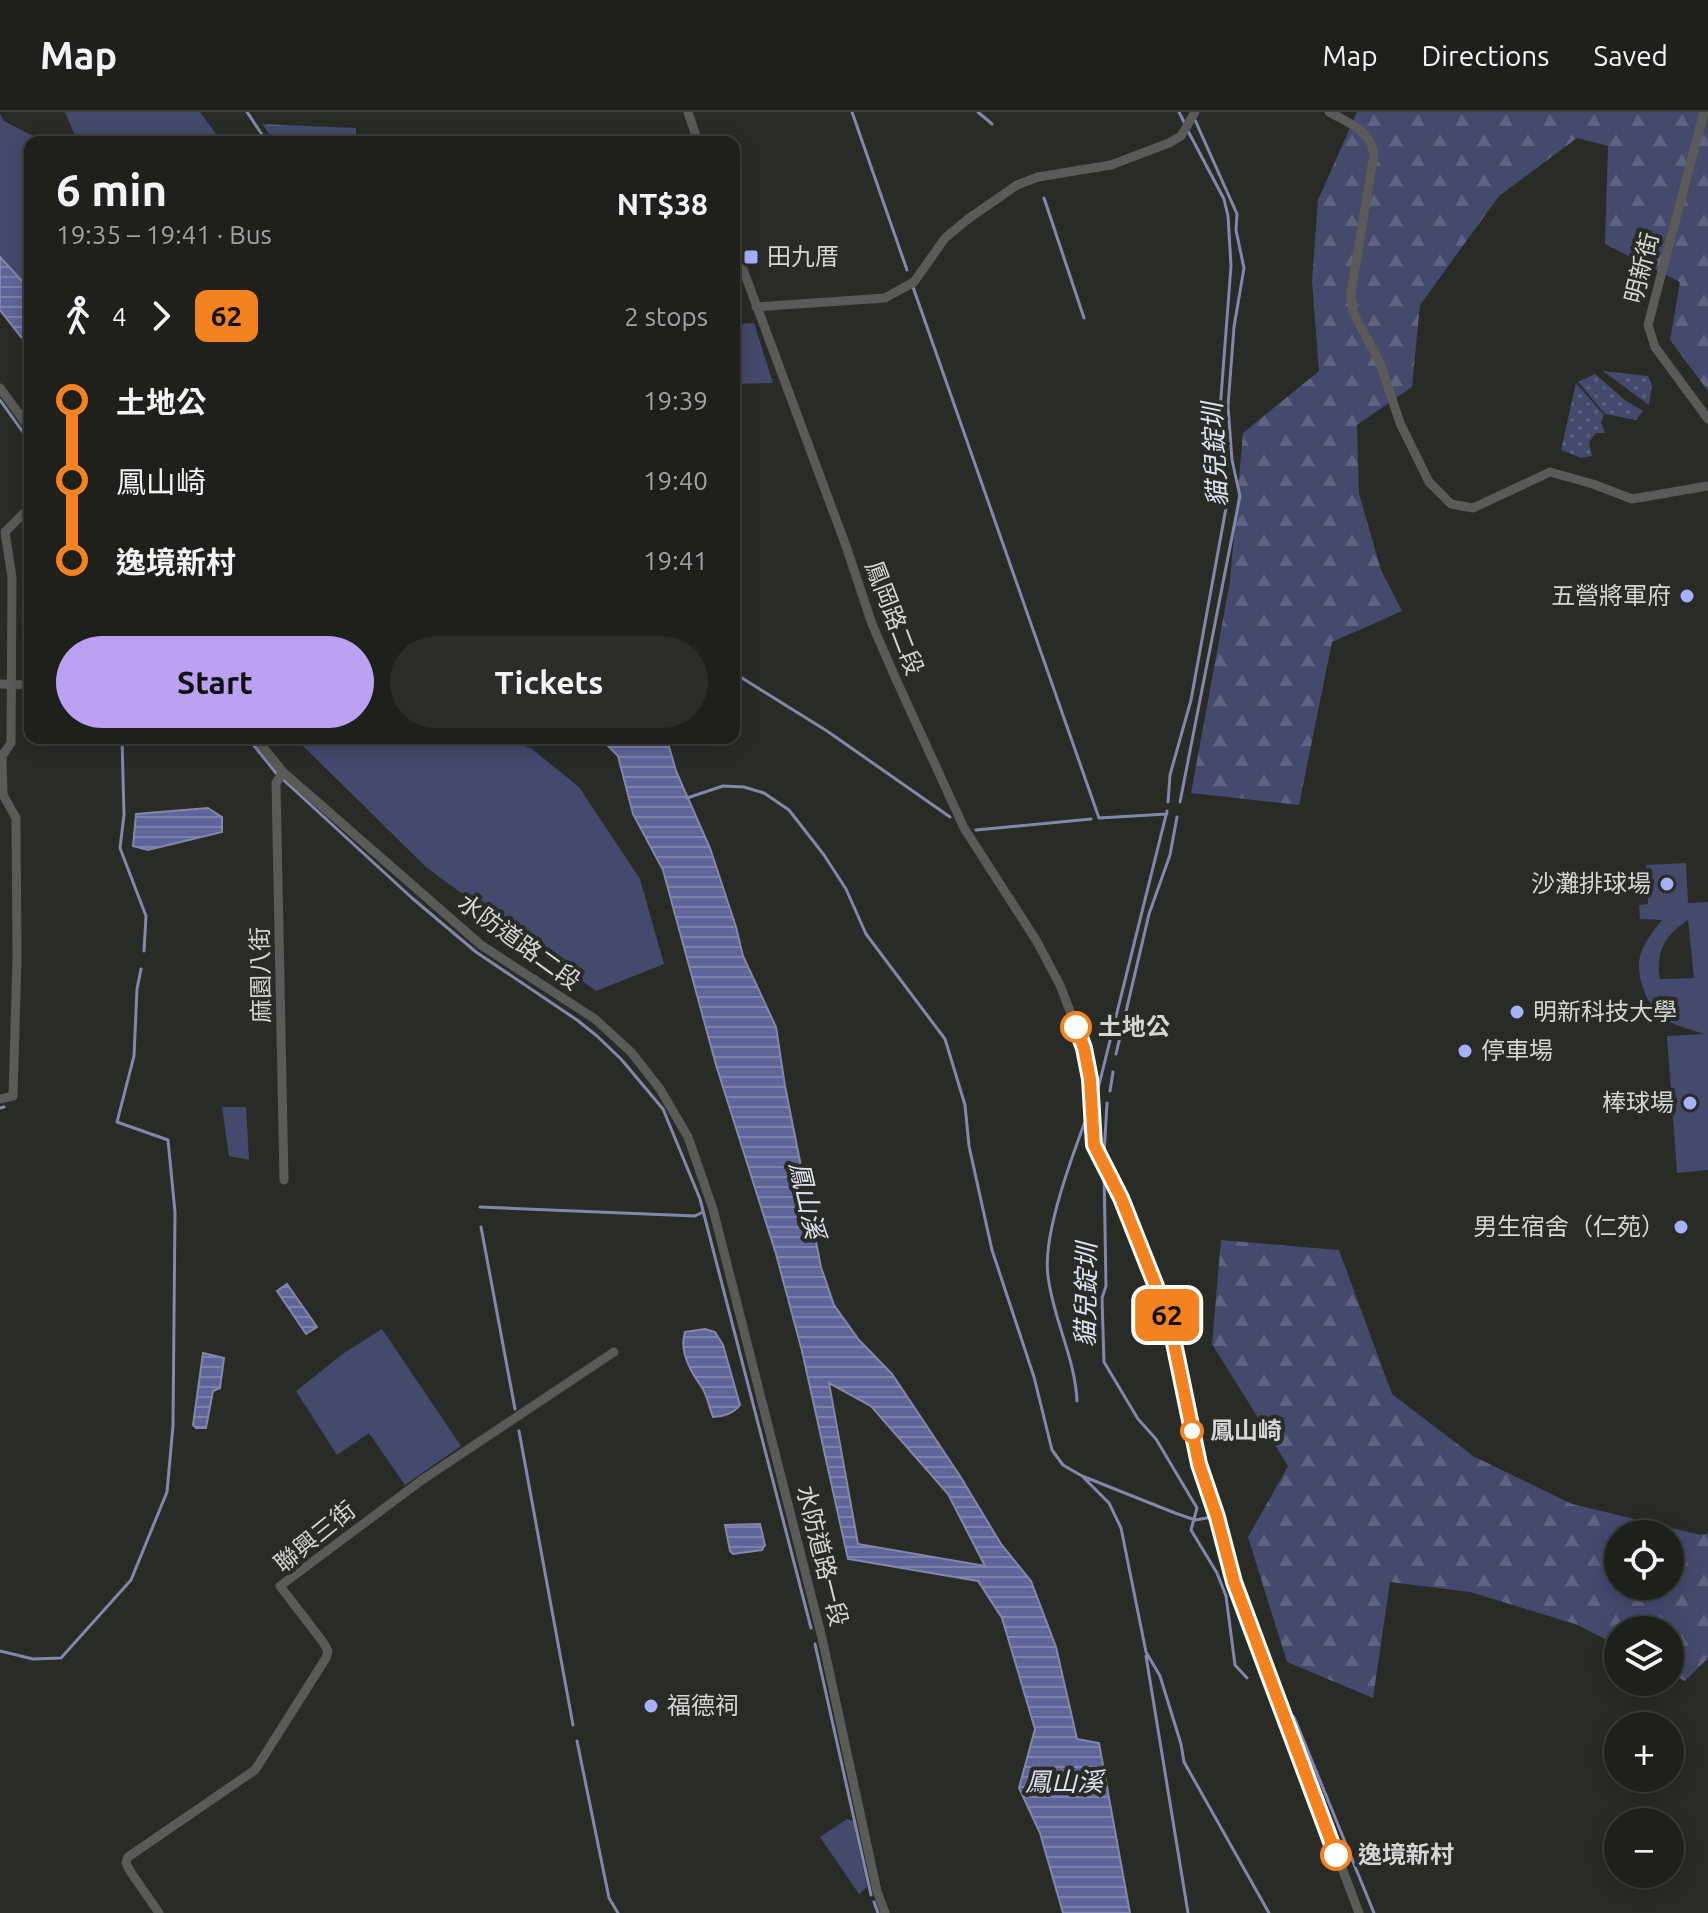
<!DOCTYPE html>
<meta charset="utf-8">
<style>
body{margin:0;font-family:Ubuntu,"Noto Sans TC",sans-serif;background:#2b2d29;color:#f1f3f6;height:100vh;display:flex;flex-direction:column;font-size:30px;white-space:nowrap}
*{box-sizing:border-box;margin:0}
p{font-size:26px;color:#a1a3a3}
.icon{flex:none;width:44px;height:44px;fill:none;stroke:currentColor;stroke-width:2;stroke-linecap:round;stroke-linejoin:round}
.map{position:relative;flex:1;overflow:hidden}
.panel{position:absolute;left:24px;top:24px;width:716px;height:608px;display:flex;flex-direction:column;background:#1e201c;border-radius:16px;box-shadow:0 4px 20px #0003,0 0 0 2px #3c3e3b}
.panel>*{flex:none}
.badge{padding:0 16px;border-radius:12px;font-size:28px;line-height:52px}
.fabs{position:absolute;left:1604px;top:1408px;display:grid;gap:16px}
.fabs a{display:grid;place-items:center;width:80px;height:80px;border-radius:50%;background:#1e201c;box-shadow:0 4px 20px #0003,0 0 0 2px #3c3e3b;font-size:40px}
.map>.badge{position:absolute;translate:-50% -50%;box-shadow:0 0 0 4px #fff}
.legs{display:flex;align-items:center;gap:12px;height:88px;padding:0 32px;font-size:26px}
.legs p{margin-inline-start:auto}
.headline{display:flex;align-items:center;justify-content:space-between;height:136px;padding:0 32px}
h1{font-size:44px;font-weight:700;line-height:60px}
.cta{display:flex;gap:16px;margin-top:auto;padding:16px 32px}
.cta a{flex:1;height:92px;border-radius:48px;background:#bca0f2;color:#111;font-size:32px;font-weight:700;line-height:92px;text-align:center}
.cta a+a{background:#2b2d29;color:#f1f3f6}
ul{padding:0 32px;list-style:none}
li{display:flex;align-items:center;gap:28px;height:80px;font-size:30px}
li i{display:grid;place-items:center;width:12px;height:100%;margin:0 10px;background:currentColor}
li i::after{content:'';width:20px;height:20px;margin:-10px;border:6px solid;border-radius:50%;background:#1e201c}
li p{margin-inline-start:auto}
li:first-child i{background:linear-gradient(#0000 50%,currentColor 0)}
li:last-child i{background:linear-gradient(currentColor 50%,#0000 0)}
header{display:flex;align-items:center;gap:48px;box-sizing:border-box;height:112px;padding:0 40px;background:#1e201c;border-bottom:2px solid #3c3e3b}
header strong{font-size:38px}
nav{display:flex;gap:44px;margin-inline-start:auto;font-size:28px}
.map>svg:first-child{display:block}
.green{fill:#45496c;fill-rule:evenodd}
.forest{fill:url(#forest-firs);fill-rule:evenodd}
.garden{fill:url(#garden-dots)}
.water{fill:url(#water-rules);stroke:#8387aa;stroke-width:2;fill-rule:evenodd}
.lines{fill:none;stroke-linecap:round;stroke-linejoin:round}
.stream{stroke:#8387aa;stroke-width:3}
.minor{stroke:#5a5b58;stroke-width:9}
.line-1-casing{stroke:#fff;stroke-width:18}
.line-1{stroke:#f58220;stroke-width:12}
.poi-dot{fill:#a8b0fc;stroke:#282b26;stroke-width:3}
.stop-1-dot{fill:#fff;stroke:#f58220;stroke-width:4}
.labels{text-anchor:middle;stroke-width:8;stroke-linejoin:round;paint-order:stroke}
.poi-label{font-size:24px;fill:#d4d6d3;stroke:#282b26;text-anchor:start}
.street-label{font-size:24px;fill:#d4d6d3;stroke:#282b26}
.stop-label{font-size:24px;font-weight:bold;fill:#d4d6d3;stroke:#282b26;text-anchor:start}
.water-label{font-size:26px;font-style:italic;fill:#dee1f1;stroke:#282b26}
</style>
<header>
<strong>Map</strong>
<nav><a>Map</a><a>Directions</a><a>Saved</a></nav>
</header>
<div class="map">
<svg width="1708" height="1801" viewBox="0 0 1708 1801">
<defs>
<pattern id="forest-firs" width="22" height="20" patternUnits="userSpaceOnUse" patternTransform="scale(2)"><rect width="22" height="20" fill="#45496c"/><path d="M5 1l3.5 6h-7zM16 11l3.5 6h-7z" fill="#5f6280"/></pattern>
<pattern id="garden-dots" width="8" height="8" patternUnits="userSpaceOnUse" patternTransform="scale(2)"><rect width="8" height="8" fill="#45496c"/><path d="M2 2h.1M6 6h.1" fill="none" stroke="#5f6280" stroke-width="1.8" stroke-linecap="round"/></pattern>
<pattern id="water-rules" width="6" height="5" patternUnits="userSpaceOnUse" patternTransform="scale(2)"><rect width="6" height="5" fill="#606599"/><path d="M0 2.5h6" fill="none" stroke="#7d81ab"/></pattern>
</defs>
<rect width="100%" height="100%" fill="#282b26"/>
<path class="green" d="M65 0H200L222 30H50L76 26Z
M0 2 4 9 45 30H30V178L0 145Z
M754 211 773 271 734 272V212Z
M295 626H504L532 637 579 675 640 767 664 852 596 879 427 756Z
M1686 751 1688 791 1708 790V1058L1677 1061 1667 924 1704 922C1691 917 1673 914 1662 905 1646 892 1634 861 1641 841 1645 829 1654 818 1662 808L1640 807 1639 793 1648 792 1646 753ZM1688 808 1694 866 1660 867C1655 840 1666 822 1688 808Z
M222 995H246L249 1048 229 1044Z
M382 1217 461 1334 405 1373 369 1321 337 1343 296 1279 344 1241Z
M847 1707 853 1709 867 1775 859 1782 820 1725Z"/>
<path class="forest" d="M1357 0H1708V279L1670 228 1680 170 1605 132 1608 34 1577 26 1499 84 1420 193 1412 275 1357 313 1359 381 1381 458 1402 499 1332 530 1299 693 1191 681 1230 469 1243 321 1319 259 1312 169 1318 88Z
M262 12 356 16V30H275Z
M1221 1128 1339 1138 1392 1282 1473 1344 1572 1392 1701 1423 1708 1421V1546L1685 1569 1670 1561V1518H1618V1534L1578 1513 1470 1480 1390 1470 1373 1586 1287 1550 1248 1425 1288 1354 1212 1232ZM1618 1422H1670V1474H1618Z"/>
<path class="garden" d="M1603 259 1648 264 1652 273 1649 293Z
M1595 262 1625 288 1643 299 1636 308 1605 302 1578 270Z
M1576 271 1604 303 1601 310 1605 321H1596L1589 330 1592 344 1581 346 1561 338Z"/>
<path class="water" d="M0 145 30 178V230L21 225 0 198Z
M600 626H661L668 631 676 659 710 736 736 815 743 844 776 915 785 974 821 1155 834 1193 859 1228 892 1262 960 1364 1001 1432 1031 1469 1056 1535 1077 1627 1099 1631 1130 1801H1063L1040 1721 1019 1676 1035 1617 1002 1506 978 1469 848 1447 802 1239 776 1142 716 953 663 758 633 702 618 644ZM829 1271 871 1294 948 1382 985 1454 858 1432Z
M208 696 222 705V720L148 738 133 734 136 702Z
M287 1172 317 1215 306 1222 277 1179Z
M705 1217 715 1220 723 1233 740 1293C734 1301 723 1305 713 1305 709 1295 707 1282 701 1274 690 1259 679 1239 685 1220Z
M203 1241 224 1246 220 1276 213 1279 206 1316H196L193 1313Z
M760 1412 765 1433 762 1438 733 1442 730 1439 725 1413Z"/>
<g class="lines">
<path class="stream" d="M247 0 267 30
M852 0 907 158
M978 0 992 12
M1179 0 1185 12
M1044 86 1084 206
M913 175 1099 706 1167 702
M0 288 30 330
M734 561 827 619 950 705
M122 626 124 703 120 736 146 804 144 839
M248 626 276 661 412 786 476 840 577 908 597 924 621 947 663 997 700 1087 811 1516
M687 686 723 674 744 675 764 681 789 698 824 743 846 777 866 822 945 927 965 993 969 1034 992 1138 1034 1265 1052 1338 1063 1353 1082 1364 1175 1401 1195 1408 1207 1406
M1168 690 1170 663 1191 588 1228 385 1227 367 1221 341 1220 298 1231 154 1228 104 1224 87 1188 19
M1180 690 1240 384 1232 348 1228 294 1234 215 1244 156 1236 118 1237 102 1195 8
M976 718 1091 707
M1116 942 1149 802 1170 743 1177 705
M1098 977 1167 699
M1110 979 1113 960
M0 996 4 995
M1104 1043 1107 991
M1104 1059 1106 1174 1102 1186 1104 1250 1138 1307 1156 1327 1197 1396 1191 1418 1217 1461 1226 1484 1235 1553 1247 1566
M480 1095 695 1104 703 1100
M481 1115 515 1297
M1077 1289C1075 1245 1053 1207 1048 1164 1042 1122 1074 1039 1089 999
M519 1319 573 1613
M1084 1366 1109 1391 1121 1416 1146 1540 1160 1564 1181 1632 1184 1650 1269 1801
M815 1532 871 1783
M0 1539 33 1547 61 1546 131 1468 167 1380 173 1314 175 1100 168 1028 117 1010 134 944 137 877 141 857
M1146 1544 1188 1801
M1294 1605 1374 1801
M577 1629 609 1786 618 1801
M874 1790 878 1801"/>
<path class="minor" d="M688 0 698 30
M1329 0C1349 11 1370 18 1374 42L1351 181 1353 200 1380 251 1400 311 1429 370 1451 392 1473 396 1550 360 1593 372 1632 387 1708 374
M1704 0 1648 213 1655 235 1708 307
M734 133 846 434 872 512 895 565 964 716 1036 828 1060 873 1084 936 1092 985 1094 1033 1121 1086 1169 1207 1199 1352 1217 1405 1234 1470 1359 1801
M756 195 885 186 914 170 945 126 968 107 1017 73 1038 65 1111 53 1169 31 1181 24 1195 0
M0 276 30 317
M0 572 30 573
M256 626 283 660 481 833 595 907 631 940 660 977 688 1025 713 1097 822 1526 877 1779 885 1801
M283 660 276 671 284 1068
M0 987 13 984 17 846 16 706 3 683 2 644 11 631 12 465 5 420 30 395
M159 1801 130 1759 126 1751 128 1745 255 1658 326 1546 328 1539 323 1530 280 1474 422 1368 614 1240"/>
</g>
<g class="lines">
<g class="line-1-casing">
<path id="line-1" d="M1076 915 1084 936 1090 967 1094 1033 1121 1086 1169 1207 1199 1352 1217 1405 1234 1470 1336 1743"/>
</g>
<use href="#line-1" class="line-1"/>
</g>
<g class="poi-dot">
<rect x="743" y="137" width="16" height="16" rx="4"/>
<circle cx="1687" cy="484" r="8"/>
<circle cx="1667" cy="772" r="8"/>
<circle cx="1517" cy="900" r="8"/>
<circle cx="1465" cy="939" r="8"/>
<circle cx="1690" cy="991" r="8"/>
<circle cx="1681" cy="1115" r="8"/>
<circle cx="651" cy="1594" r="8"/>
</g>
<g class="stop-1-dot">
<circle cx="1076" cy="915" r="14"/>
<circle cx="1192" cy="1319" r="10"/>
<circle cx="1336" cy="1743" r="14"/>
</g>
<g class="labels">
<g class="poi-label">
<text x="767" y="153">田九厝</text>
<text x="1671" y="492" text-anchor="end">五營將軍府</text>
<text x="1651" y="780" text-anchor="end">沙灘排球場</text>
<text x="1533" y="908">明新科技大學</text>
<text x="1481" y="947">停車場</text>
<text x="1674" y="999" text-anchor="end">棒球場</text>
<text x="1665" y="1123" text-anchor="end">男生宿舍（仁苑）</text>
<text x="667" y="1602">福德祠</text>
</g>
<g class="street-label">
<text transform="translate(1642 156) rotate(-76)" y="8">明新街</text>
<text transform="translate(894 506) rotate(69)" y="8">鳳岡路二段</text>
<text transform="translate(519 830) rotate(36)" y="8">水防道路二段</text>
<text transform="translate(261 863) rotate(-91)" y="8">麻園八街</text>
<text transform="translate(315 1425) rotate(-39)" y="8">聯興三街</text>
<text transform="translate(822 1444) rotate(76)" y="8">水防道路一段</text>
</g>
<g class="stop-label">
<text x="1098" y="923">土地公</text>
<text x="1210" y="1327">鳳山崎</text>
<text x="1358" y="1751">逸境新村</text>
</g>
<g class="water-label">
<text transform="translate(1215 343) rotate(-93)" y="9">貓兒錠圳</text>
<text transform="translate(807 1088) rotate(77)" y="9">鳳山溪</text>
<text transform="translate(1086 1183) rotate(-89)" y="9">貓兒錠圳</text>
<text x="1064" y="1679">鳳山溪</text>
</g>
</g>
</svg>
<div class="fabs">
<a><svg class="icon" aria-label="locate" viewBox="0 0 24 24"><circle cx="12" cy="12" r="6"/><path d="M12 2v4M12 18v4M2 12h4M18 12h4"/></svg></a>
<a><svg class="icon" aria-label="layers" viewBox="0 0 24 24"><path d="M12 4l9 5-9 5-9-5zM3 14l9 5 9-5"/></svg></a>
<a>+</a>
<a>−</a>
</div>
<b class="badge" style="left:1167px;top:1203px;background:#f58220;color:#111">62</b>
<section class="panel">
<div class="headline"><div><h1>6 min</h1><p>19:35 – 19:41 · Bus</p></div><b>NT$38</b></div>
<div class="legs"><svg class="icon" aria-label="walk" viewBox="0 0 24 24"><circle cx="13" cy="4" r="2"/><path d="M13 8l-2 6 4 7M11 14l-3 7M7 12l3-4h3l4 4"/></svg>4<svg class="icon" aria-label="forward" viewBox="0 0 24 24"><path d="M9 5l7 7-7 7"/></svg><b class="badge" style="background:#f58220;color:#111">62</b><p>2 stops</p></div>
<ul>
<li><i style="color:#f58220"></i><b>土地公</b><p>19:39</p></li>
<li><i style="color:#f58220"></i><span>鳳山崎</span><p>19:40</p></li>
<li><i style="color:#f58220"></i><b>逸境新村</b><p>19:41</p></li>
</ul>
<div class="cta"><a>Start</a><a>Tickets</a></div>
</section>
</div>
